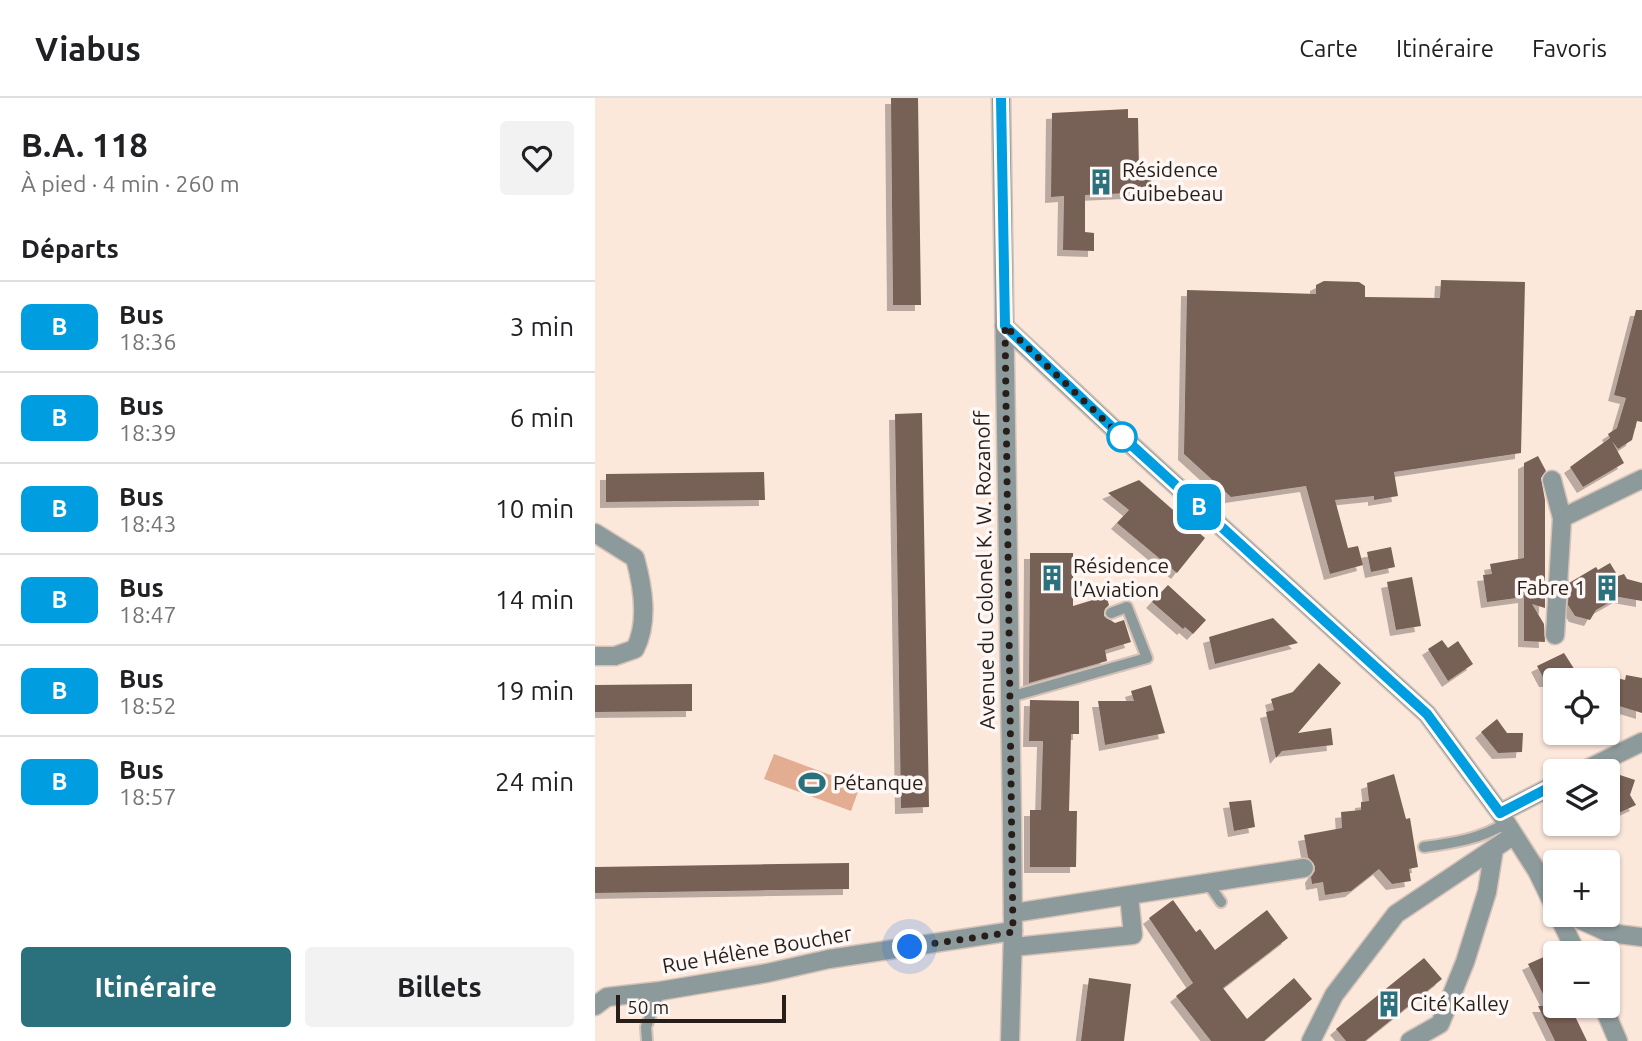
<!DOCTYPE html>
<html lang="fr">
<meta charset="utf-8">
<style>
body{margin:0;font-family:Ubuntu,sans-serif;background:#f2f2f2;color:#202124;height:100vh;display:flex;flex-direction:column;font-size:26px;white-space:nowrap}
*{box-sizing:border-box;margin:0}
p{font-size:23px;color:#757577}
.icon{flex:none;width:38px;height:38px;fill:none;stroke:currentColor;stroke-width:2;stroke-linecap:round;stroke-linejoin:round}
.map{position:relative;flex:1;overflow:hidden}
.panel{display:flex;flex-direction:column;background:#fff;width:595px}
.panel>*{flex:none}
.badge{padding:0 14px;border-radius:10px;font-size:24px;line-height:46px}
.tools{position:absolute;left:948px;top:570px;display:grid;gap:14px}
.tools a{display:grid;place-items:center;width:77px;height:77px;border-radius:7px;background:#fff;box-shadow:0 2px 5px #0004;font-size:35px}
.scale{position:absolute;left:21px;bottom:18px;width:170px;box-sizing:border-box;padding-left:7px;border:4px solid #281e19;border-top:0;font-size:19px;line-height:24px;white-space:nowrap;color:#281e19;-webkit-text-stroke:5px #fdf7f5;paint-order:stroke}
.you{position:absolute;width:35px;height:35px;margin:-18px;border:5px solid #fff;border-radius:50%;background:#1a73e8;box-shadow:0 0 0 10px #1a73e833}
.map>.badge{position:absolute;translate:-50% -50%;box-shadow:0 0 0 4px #fff}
h2{padding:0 21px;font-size:26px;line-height:63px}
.round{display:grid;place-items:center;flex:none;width:74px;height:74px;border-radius:7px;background:#f2f2f2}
.head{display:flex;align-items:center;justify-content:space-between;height:119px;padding:0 21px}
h1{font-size:33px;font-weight:600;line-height:52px}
.cta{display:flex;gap:14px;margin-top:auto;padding:14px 21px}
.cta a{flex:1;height:80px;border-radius:7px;background:#2a717d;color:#fff;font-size:28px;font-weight:600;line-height:80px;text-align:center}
.cta a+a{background:#f2f2f2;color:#202124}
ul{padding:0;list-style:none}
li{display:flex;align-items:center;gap:21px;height:91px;padding:0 21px;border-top:2px solid #e0e0e0}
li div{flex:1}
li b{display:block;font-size:26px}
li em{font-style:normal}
li .badge{min-width:77px;font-weight:700;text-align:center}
header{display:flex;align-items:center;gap:42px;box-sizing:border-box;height:98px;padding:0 35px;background:#fff;border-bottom:2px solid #e0e0e0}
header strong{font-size:33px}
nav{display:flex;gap:38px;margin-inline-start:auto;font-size:24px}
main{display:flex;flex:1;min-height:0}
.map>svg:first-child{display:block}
.green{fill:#e2ad90}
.building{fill:#776054;filter:url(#shadow)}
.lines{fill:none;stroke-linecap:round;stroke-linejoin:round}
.service-casing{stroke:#d6c3b8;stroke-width:14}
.minor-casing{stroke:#d6c3b8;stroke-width:21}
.tertiary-casing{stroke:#d6c3b8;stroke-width:21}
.service{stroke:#8d9a9c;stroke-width:10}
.minor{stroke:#8d9a9c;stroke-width:18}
.tertiary{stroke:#8d9a9c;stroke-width:18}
.line-casing{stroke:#fff;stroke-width:16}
.line{stroke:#009de0;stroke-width:10}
.walk{stroke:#281e19;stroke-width:7;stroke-dasharray:0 12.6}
.stop-dot{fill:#fff;stroke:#009de0;stroke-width:3.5}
.labels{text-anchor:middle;stroke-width:7;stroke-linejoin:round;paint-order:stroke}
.poi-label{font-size:21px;fill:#281e19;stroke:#fdf7f5;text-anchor:start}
.street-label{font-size:21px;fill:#281e19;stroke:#fdf7f5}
</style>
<header>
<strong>Viabus</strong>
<nav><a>Carte</a><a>Itinéraire</a><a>Favoris</a></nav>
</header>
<main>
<section class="panel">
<div class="head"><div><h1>B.A. 118</h1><p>À pied · 4 min · 260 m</p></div><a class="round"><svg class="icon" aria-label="heart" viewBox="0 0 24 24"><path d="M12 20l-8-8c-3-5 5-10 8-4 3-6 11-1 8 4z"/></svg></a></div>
<h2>Départs</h2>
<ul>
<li><span class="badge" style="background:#009de0;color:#fff">B</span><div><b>Bus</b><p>18:36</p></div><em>3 min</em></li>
<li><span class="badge" style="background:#009de0;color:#fff">B</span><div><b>Bus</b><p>18:39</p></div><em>6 min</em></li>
<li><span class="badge" style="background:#009de0;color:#fff">B</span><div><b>Bus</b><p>18:43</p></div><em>10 min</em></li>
<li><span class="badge" style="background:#009de0;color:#fff">B</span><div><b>Bus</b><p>18:47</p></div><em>14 min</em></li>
<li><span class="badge" style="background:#009de0;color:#fff">B</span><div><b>Bus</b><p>18:52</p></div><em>19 min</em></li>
<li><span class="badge" style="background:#009de0;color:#fff">B</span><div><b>Bus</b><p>18:57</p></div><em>24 min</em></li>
</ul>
<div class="cta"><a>Itinéraire</a><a>Billets</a></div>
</section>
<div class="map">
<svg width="1047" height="943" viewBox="0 0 1047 943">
<defs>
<filter id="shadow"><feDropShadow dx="-6" dy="6" stdDeviation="0" flood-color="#0004"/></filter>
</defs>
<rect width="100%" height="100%" fill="#fce7db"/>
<path class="green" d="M179 656 265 688 256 713 169 681Z"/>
<path class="building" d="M296 0H323L326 207H298Z
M533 11V20H543L544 70H555L557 94 490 97V134L499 135V153L468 152 469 98 456 99 457 15Z
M846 182 930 184 926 355 799 374 803 398 779 402V398L740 402 753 450 763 448 768 467 735 476 711 388 636 399 589 356 592 192 721 196V187L729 183 764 184 770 188V199L845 200Z
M1041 212H1047V324L1042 323 1037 342 1023 351 1017 343 1029 365 988 389 975 369 1015 340 1013 336 1022 330 1031 300 1019 297Z
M327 315 334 709 306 710 300 316Z
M943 358 951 373 946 380 950 402V510L937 506 949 526 950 544 929 543V499L892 504 888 477 897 476 895 466 929 460V365Z
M169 374 170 402 11 404V376Z
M544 382 610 440 582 475 522 425 534 412 513 395Z
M796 449 800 469 776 474 772 454Z
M435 455H478V508L511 498 514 507 510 511 509 518 520 525 529 522 536 544 510 552 512 563 434 585Z
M1015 465 1023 478 1029 476 1032 481 1047 485V503L1024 499 1001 512 995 522 980 518 973 507 974 485 1001 469 1003 472Z
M817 479 826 528 801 532 792 484Z
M573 487 611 522 598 536 590 529 588 531 557 504Z
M678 520 703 545 620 566 614 539Z
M847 542 853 550 863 543 878 566 853 583 833 551Z
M969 555 987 583H950L942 568Z
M724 565 746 585 703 635 736 630 738 647 687 653 681 660 671 614 679 612 676 601 698 594Z
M1031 577 1047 580V615L1024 608 1025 603 1013 599V578L1030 582Z
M97 586V613L0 614V587Z
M556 587 570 635 510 647 503 603H539L536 593Z
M435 602 484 603V636H476L474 713H482L481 769H435V712H446L448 643H434Z
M902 621 912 635H928L927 654 903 655 886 634Z
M1013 673 1040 682 1035 697 1041 707 1013 720Z
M799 676 811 721 815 720 823 769 814 771 816 783 797 786 784 771 756 793 730 797 728 784 717 786 716 779 720 773V768L713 759 709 737 747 730 746 714 766 712V704L774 703 772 685Z
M656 702 660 729 639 733 634 704Z
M254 765V791L0 795V769Z
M578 802 601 834 605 831 620 852 672 812 693 840 628 890 652 921 699 880 717 901 669 943H616L581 898 598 885 554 820Z
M951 858 961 878V908H975L992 943H960L943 908H954L933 866Z
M829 860 847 881 770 943H751L741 931Z
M494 880 536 886 529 943H486Z"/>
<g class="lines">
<g class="service-casing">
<path id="service" d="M415 599 552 560 532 509 516 515
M829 749C858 745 886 741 911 725
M612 784 626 804
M52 943 51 929 65 893"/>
</g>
<g class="minor-casing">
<path id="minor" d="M409 228 520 332 832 616 905 715 942 773 961 812
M957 382 967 420 1047 381
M0 435 40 460C48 489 54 524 40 551L20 558H0
M960 537 967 420
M986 674 1047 644
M905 715 961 686
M418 815 709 770
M963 817 982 856
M975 817 1014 835 1047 839
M418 849 538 837 534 797
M0 908 12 899 65 893 172 875 234 861 418 833
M1008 908 1023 943
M716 943 739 897 801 816 919 737
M815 943 845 926 870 864 892 794 899 751"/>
</g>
<g class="tertiary-casing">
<path id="tertiary" d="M406 0 417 725 418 833 415 943"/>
</g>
<use href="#service" class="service"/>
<use href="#minor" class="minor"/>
<use href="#tertiary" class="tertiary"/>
</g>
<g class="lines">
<g class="line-casing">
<path id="line" d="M406 0 410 228 520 332 832 616 905 715 961 686"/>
</g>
<use href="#line" class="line"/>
<path class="walk" d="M315 849 418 834 410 228 527 339"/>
</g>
<defs>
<g id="building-bare" transform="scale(2.1)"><path d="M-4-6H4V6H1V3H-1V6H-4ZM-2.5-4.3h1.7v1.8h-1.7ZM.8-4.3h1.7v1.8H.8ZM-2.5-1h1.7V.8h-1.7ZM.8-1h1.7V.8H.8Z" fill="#2a717d" stroke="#fdf7f5" stroke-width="2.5" paint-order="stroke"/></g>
<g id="stadium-bare" transform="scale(2.1)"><path d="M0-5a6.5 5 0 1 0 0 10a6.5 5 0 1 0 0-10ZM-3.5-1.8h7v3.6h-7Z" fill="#2a717d" stroke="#fdf7f5" stroke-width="2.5" paint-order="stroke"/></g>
</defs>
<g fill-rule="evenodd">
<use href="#building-bare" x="506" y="84"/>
<use href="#building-bare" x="457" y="480"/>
<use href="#building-bare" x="1012" y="490"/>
<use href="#stadium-bare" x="217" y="685"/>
<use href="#building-bare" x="794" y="906"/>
</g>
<circle class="stop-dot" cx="527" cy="339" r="14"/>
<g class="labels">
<g class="poi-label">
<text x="527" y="79">Résidence<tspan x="527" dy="24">Guibebeau</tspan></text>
<text x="478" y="475">Résidence<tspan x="478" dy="24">l'Aviation</tspan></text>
<text x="991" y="497" text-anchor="end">Fabre 1</text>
<text x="238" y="692">Pétanque</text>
<text x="815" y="913">Cité Kalley</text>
</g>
<g class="street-label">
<text transform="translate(390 472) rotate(-91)" y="7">Avenue du Colonel K. W. Rozanoff</text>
<text transform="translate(162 852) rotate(-10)" y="7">Rue Hélène Boucher</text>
</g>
</g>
</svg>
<div class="tools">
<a><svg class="icon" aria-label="locate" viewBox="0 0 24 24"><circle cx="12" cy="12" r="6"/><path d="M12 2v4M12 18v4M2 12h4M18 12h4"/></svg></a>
<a><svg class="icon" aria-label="layers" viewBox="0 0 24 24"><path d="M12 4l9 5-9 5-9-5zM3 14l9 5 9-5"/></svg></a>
<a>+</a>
<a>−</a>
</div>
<div class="scale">50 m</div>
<div class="you" style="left:315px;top:849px"></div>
<b class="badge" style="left:604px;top:409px;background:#009de0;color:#fff">B</b>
</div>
</main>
